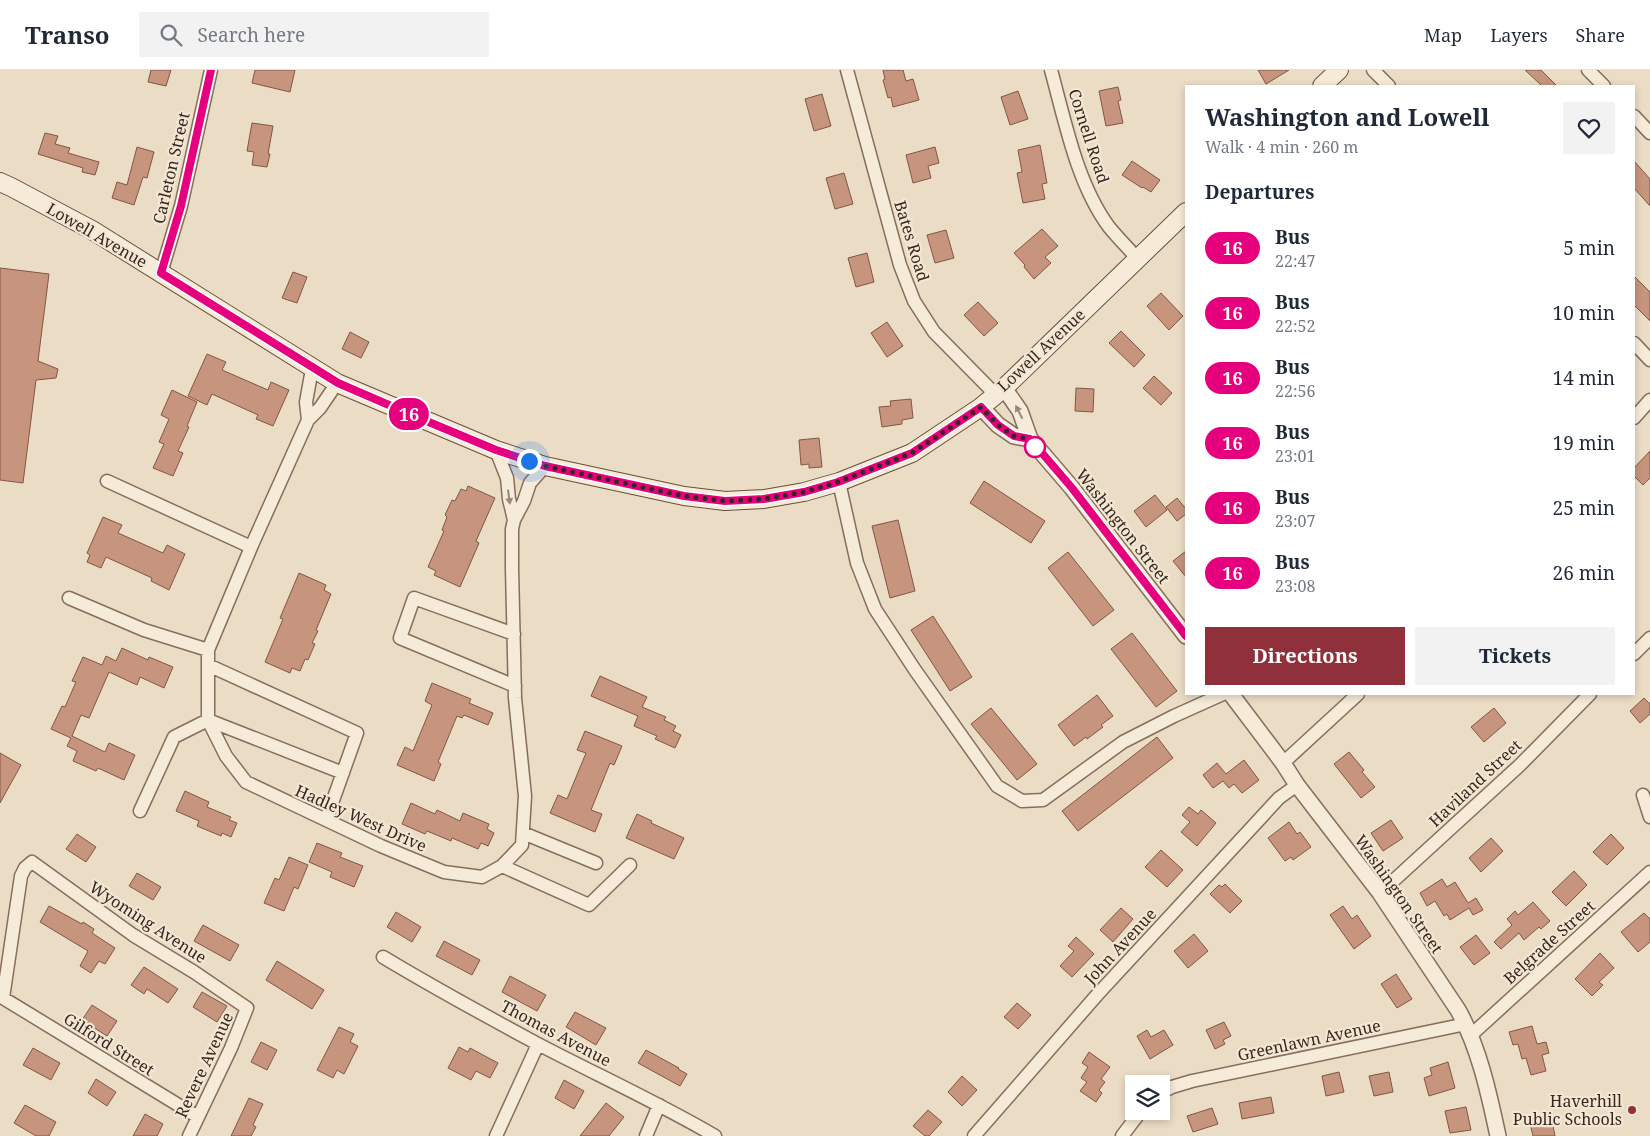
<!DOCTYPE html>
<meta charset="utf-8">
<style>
body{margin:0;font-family:"Noto Serif",serif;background:#f2f2f3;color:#1f2937;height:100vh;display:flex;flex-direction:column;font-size:19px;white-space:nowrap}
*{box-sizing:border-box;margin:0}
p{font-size:16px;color:#747a83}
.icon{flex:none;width:28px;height:28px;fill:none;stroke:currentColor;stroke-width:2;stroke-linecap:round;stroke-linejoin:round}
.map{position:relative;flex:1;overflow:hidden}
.panel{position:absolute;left:1185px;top:15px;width:450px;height:610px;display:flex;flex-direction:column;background:#fff;border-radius:0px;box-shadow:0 2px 8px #0003}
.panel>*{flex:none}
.badge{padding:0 10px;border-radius:16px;font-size:18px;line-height:32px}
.controls{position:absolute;left:1125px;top:1005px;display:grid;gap:10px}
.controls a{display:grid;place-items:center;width:45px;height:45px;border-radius:0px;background:#fff;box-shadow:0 2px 8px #0003;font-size:25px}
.you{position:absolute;width:25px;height:25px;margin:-12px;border:4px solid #fff;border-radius:50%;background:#1a73e8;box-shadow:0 0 0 8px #1a73e833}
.map>.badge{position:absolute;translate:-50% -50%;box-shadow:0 0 0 2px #fff}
h2{padding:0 20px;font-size:19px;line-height:45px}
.round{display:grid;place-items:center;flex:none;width:52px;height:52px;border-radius:0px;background:#f2f2f3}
.head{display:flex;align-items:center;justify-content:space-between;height:85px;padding:0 20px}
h1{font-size:24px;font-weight:700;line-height:38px}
.button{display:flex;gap:10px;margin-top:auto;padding:10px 20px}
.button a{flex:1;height:58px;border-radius:0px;background:#90303b;color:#fff;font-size:20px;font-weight:700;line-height:58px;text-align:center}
.button a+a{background:#f2f2f3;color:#1f2937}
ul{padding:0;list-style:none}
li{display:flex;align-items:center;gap:15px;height:65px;padding:0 20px}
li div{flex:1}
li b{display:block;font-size:19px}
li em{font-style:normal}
li .badge{min-width:55px;font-weight:700;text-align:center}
header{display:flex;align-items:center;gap:30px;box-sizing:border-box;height:70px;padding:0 25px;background:#fff;border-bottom:1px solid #e0e1e3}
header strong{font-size:24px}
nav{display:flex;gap:28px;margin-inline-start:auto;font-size:18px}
.search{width:350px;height:45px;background:#f2f2f3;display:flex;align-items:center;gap:12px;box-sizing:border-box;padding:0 18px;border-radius:0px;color:#747a83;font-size:19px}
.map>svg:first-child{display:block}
.building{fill:#c7947d;stroke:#825644}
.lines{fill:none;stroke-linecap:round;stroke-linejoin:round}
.minor-casing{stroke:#856e5c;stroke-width:15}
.tertiary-casing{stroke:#856e5c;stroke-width:18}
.secondary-casing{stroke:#674f3f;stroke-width:20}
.minor{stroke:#f6ead8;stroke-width:12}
.tertiary{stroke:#f6ead8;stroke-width:15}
.secondary{stroke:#f6ead8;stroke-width:18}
.oneway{fill:#96897c}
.line-casing{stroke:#fff;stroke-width:11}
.line{stroke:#e6007e;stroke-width:8}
.walk{stroke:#36281f;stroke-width:5;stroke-dasharray:0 9}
.stop-dot{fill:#fff;stroke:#e6007e;stroke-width:2.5}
.poi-dot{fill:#90303b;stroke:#f3e7d4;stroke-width:2}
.labels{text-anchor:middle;stroke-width:4.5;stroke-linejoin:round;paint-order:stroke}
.street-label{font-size:16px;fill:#36281f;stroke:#f3e7d4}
.poi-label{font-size:16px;fill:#36281f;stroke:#f3e7d4;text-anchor:end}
</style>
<header>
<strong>Transo</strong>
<div class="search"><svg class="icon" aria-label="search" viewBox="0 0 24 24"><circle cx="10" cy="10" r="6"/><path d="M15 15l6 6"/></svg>Search here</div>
<nav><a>Map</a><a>Layers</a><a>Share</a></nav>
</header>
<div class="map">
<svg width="1650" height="1066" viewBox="0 0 1650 1066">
<rect width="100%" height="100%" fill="#ebdcc5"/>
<path class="building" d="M151 0H171L166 16 148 12Z
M255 0H295L290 22 252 13Z
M883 0H903L906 11 913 9 919 30 893 37 891 27 888 28 883 10 885 9Z
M1258 0H1289L1266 14Z
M1525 0H1541L1557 16H1542Z
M1118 17 1121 30 1118 31 1123 53 1106 56 1099 21Z
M1018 21 1028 49 1010 55 1001 27Z
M822 24 831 56 814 61 805 29Z
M252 53 273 56 268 84H270L267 97 252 95 254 82 247 81Z
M45 63 58 66 55 74 70 78 68 83 99 92 95 105 82 102 83 98 38 84Z
M1040 75 1047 113 1042 114 1045 129 1023 133 1017 103 1022 102 1018 80Z
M137 77 154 82 147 108 143 107 134 135 112 128 117 112 127 115Z
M935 77 939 93 928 96 931 108 913 113 906 85Z
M1132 91 1160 110 1151 122 1143 117 1142 118 1122 105Z
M1634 91 1650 109V136L1634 118Z
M844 103 853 134 835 139 826 108Z
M1042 159 1058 176 1045 187 1051 193 1034 209 1024 197 1025 195 1014 183Z
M946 160 954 188 935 193 927 165Z
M867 183 874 212 856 217 848 188Z
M0 198 49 204 38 291 58 299 56 308 36 310 23 413 0 410Z
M293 202 307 207 297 233 282 228Z
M1634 206 1650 222V251L1634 235Z
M1161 223 1183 246 1169 260 1147 236Z
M978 232 998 253 984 266 964 245Z
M887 252 903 276 887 287 871 263Z
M1121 261 1145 285 1134 297 1109 273Z
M350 262 369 272 361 288 342 279Z
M207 284 226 292 222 300 268 320 271 312 289 320 273 356 256 349 258 345 212 324 207 335 188 326Z
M1154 306 1172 323 1161 335 1143 318Z
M1076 318 1094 319 1093 342 1075 341Z
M172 320 197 332 187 356 189 357 178 381 183 383 173 406 153 398 164 374 159 372 169 349 161 345Z
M911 329 913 348 902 350V354L882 357 879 337 891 336 890 331Z
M819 368 822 397 809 398V394L801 395 799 370Z
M1650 381V408L1643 415 1634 406V398Z
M984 411 1045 451 1031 473 970 433Z
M468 416 495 428 476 471 479 473 460 517 434 505 436 501 428 497 444 461 442 460 447 447 445 445 452 430 455 431 461 419 466 421Z
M1155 425 1167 440 1146 457 1134 441Z
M1177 428 1186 439V444L1177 451 1166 437Z
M103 447 122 455 118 463 163 483 167 475 185 484 169 520 151 511 152 508 106 487 101 498 87 492 90 485 87 483Z
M898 450 915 521 890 528 872 456Z
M1186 481V507L1173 491Z
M1068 482 1114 540 1093 556 1048 498Z
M299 503 326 515 324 520 331 524 316 560 318 561 312 573 315 574 308 590 305 589 300 601 292 598 290 603 265 592 283 549 280 548Z
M933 546 972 607 950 621 911 560Z
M1132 563 1177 621 1156 637 1111 579Z
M122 578 148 590 149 587 173 597 164 618 140 607 137 615 109 602 89 648 81 645 72 666 105 682 109 673 135 685 124 710 98 698 96 701 73 691 77 681 67 676 71 668 51 659 62 636 65 637 76 612 72 611 83 587 102 595 106 586 116 591Z
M600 606 647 627 642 637 666 647 664 650 676 656 673 661 681 665 675 678 655 669 657 666 634 656 638 646 591 626Z
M432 613 471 629 469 633 493 643 488 655 464 645 462 648 457 646 438 692 441 694 434 711 397 695 405 677 413 681 432 635 425 631Z
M1097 625 1113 646 1101 655 1103 657 1087 669 1086 667 1074 676 1058 655Z
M1644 628 1650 634V644L1640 653 1630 641Z
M991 638 1037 694 1017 710 971 654Z
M1494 638 1506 653 1484 672 1471 657Z
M585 661 622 676 614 695 610 693 591 740 602 744 595 762 550 743 558 725 567 729 586 683 577 680Z
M1157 667 1173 688 1078 761 1062 741Z
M1349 682 1364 700 1362 702 1375 717 1361 728 1334 694Z
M0 683 21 695 0 733Z
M1244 690 1259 710 1242 723 1234 714 1229 718 1223 711 1213 718 1203 705 1217 693 1226 704Z
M185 721 209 732 207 737 231 747 229 750 237 753 231 767 222 763 221 766 197 756 199 751 176 741Z
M411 733 435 744 437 740 460 751 463 743 489 754 487 759 494 763 488 776 481 773 478 779 452 768 451 771 427 761 425 764 402 754Z
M1189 737 1198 744 1201 740 1216 753 1197 776 1181 762 1190 752 1182 745Z
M637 744 652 751 651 753 684 768 674 789 626 768Z
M1391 750 1403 768 1383 781 1371 763Z
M1289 752 1297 764 1300 762 1311 777 1293 790 1291 787 1285 791 1268 768Z
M77 764 96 777 86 792 66 779Z
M1611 764 1624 778 1607 795 1593 782Z
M1491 768 1503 781 1481 802 1469 788Z
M317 773 342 783 340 787 363 796 354 817 330 807 332 802 309 792Z
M1161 780 1183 800 1167 817 1145 797Z
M289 787 308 795 298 819 294 817 284 841 264 833 275 808 279 810Z
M1574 801 1587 815 1566 836 1552 822Z
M137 803 161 817 153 830 129 816Z
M1442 809 1447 817 1455 812 1468 833 1476 828 1483 840 1473 845 1469 838 1450 850 1447 844 1444 846 1435 831 1427 836 1420 823Z
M1225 814 1242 831 1230 843 1210 824 1219 815 1222 817Z
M1533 832 1550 851 1541 859 1539 857 1524 870 1519 863 1501 879 1494 872 1512 855 1507 849 1515 841 1518 845Z
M49 836 82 854 83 852 94 859 92 863 115 878 105 894 99 891 91 903 80 896 88 881 40 852Z
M1343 836 1352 849 1357 845 1371 866 1354 879 1330 845Z
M1121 838 1133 849 1113 872 1100 860Z
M396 842 421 857 412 872 387 857Z
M1644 843 1650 849V872L1638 882 1621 862Z
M203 855 239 875 230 891 194 871Z
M1194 864 1208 881 1188 898 1174 881Z
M1476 865 1490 883 1474 895 1460 877Z
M1076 867 1094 884 1072 907 1060 896 1074 881 1068 876Z
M444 871 480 890 472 905 436 886Z
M1600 883 1614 898 1599 912 1603 915 1592 926 1575 909Z
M277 891 324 920 312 939 266 910Z
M144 897 178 919 168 933 147 919 144 924 131 915Z
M1396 904 1412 929 1397 938 1381 914Z
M510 906 546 925 537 941 502 922Z
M202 922 227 936 217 952 193 937Z
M1017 933 1031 945 1018 959 1004 947Z
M92 935 117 951 107 966 82 950Z
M575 942 606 958 596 975 566 957Z
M1224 952 1231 966 1223 970 1225 974 1215 979 1206 960Z
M1532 956 1537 974 1546 972 1549 983 1542 985 1546 1001 1531 1005 1526 988 1522 989 1518 974 1513 975 1509 962Z
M339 957 354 964 350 972 358 976 344 1004 337 1000 333 1008 317 1000Z
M1147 960 1151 967 1164 960 1173 975 1150 989 1137 966Z
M261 972 277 980 267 1000 251 992Z
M459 977 468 982 470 978 498 993 490 1008 476 1001 471 1010 448 998Z
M33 978 60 993 51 1010 23 995Z
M646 980 679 998 678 999 687 1004 680 1016 638 993Z
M1089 982 1110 997 1101 1009 1105 1012 1099 1020 1102 1023 1096 1032 1080 1021 1087 1012 1081 1008 1088 997 1082 993Z
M1448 992 1455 1018 1429 1026 1424 1008 1432 1005 1430 998Z
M1339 1002 1344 1022 1326 1026 1322 1006Z
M1389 1002 1393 1022 1374 1026 1369 1006Z
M962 1006 977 1020 962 1036 948 1022Z
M96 1009 116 1022 107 1036 88 1023Z
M564 1010 584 1021 574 1039 555 1028Z
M1271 1027 1274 1043 1242 1049 1239 1033Z
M249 1028 263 1034 253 1055 256 1057 251 1066H231Z
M606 1033 624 1047 609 1066H580Z
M25 1035 56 1052 49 1066H36L14 1053Z
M1466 1037 1471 1060 1450 1063 1445 1041Z
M1212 1038 1218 1054 1193 1062 1187 1046Z
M928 1040 942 1052 929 1066H925L913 1056Z
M145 1044 163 1054 157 1066H133Z
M1548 1045 1549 1052 1552 1051 1555 1066H1533L1529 1049Z"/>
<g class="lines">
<g class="minor-casing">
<path id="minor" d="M847 0 900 195 914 231 934 262 995 324
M1051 0C1065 51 1077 114 1109 157 1118 168 1128 178 1137 188
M1373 0 1389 16
M1588 0 1604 16
M1634 46 1650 63
M161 203 181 136 211 0
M1634 273 1650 290
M312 299 306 332 308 350 320 338 337 313
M1634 348 1650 330
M308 350 252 475 208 580V650L226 686 246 712 381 776 444 802 482 807 502 796 522 775 525 726 515 628 512 498V459L514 450
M496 380 507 408 509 429 514 450 524 431 530 413 545 396
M107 411 251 477
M839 412 857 493 875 539 915 600 997 716 1022 731 1043 730 1123 672 1174 646 1223 624
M69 528 144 560 208 580
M514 564 414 528 400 568 515 616
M1634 584 1650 568
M208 595 357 663 326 750
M1283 693 1358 624
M1643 725 1650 747
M140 741 174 667 208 650 343 703
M523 763 596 793
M502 796 589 835 630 795
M1380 823 1520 695 1590 624
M383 887C433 917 484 945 536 973 595 1004 657 1032 715 1066
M1470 966 1650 802
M1161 1023 1172 1017 1192 1011 1466 954
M189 1066 231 978 247 938 194 902 133 865 32 792 25 798 21 806 3 928 198 1047
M496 1066 538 974
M646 1066 659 1035
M974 1066 1097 925 1279 728 1297 715
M1122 1066 1141 1041"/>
</g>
<g class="tertiary-casing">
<path id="tertiary" d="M1004 318 1020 341 1030 369 1072 418 1186 566
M981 337 998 355 1014 366 1030 369
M1231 624 1283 693 1297 715 1380 823 1458 940C1479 977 1489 1024 1498 1066"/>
</g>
<g class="secondary-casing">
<path id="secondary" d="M1322 16 1339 0
M0 112 11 117 92 160 337 313 496 380 545 396 684 426 725 431 764 429 804 422 839 412 912 383 981 337 1004 318 1186 142"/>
</g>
<use href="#minor" class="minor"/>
<use href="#tertiary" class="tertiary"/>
<use href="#secondary" class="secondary"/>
</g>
<defs><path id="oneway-solid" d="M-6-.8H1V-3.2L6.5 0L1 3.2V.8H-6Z" transform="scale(1.25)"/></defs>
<g class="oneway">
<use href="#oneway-solid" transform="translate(1019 342) rotate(-117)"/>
<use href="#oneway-solid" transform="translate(509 427) rotate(82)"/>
</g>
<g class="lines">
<g class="line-casing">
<path id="line" d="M211 0 181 136 161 203 338 313 412 345 496 380 545 396 684 426 725 431 764 429 804 422 838 412 912 383 981 337 998 355 1014 366 1030 369 1072 418 1186 566"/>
</g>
<use href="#line" class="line"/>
<path class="walk" d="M529 391 545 396 684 426 725 431 764 429 804 422 838 412 912 383 981 337 998 355 1014 366 1030 369 1038 379 1035 377"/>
</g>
<circle class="stop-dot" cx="1035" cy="377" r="10"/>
<circle class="poi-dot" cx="1632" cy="1040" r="5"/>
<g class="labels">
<g class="street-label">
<text transform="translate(1089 66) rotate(72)" y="6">Cornell Road</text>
<text transform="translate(171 98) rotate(-77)" y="6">Carleton Street</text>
<text transform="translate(97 165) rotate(30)" y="6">Lowell Avenue</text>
<text transform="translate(912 171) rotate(73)" y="6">Bates Road</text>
<text transform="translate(1041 280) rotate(-43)" y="6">Lowell Avenue</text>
<text transform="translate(1123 456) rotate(52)" y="6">Washington Street</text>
<text transform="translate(1475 713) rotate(-43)" y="6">Haviland Street</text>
<text transform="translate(361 748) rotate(24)" y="6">Hadley West Drive</text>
<text transform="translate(1399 824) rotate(55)" y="6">Washington Street</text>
<text transform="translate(148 852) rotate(33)" y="6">Wyoming Avenue</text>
<text transform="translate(1549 872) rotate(-42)" y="6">Belgrade Street</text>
<text transform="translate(1120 876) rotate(-47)" y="6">John Avenue</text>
<text transform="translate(556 963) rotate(28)" y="6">Thomas Avenue</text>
<text transform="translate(1309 970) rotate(-12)" y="6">Greenlawn Avenue</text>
<text transform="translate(109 974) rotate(32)" y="6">Gilford Street</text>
<text transform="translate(204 995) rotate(-65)" y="6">Revere Avenue</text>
</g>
<g class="poi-label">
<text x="1622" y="1037">Haverhill<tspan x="1622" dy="18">Public Schools</tspan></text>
</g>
</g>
</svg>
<div class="controls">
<a><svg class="icon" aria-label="layers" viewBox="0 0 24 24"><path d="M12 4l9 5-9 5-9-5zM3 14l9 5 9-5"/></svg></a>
</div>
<div class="you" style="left:529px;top:391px"></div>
<b class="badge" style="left:409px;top:344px;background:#e6007e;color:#fff">16</b>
<section class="panel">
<div class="head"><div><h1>Washington and Lowell</h1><p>Walk · 4 min · 260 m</p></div><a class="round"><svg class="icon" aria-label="heart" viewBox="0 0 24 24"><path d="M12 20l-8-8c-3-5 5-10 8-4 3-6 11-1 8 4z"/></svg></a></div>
<h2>Departures</h2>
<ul>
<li><span class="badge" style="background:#e6007e;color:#fff">16</span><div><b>Bus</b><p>22:47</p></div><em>5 min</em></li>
<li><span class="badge" style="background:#e6007e;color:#fff">16</span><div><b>Bus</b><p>22:52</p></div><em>10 min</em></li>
<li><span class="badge" style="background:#e6007e;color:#fff">16</span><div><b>Bus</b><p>22:56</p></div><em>14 min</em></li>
<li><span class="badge" style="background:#e6007e;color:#fff">16</span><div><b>Bus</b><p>23:01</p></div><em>19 min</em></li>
<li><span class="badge" style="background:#e6007e;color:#fff">16</span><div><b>Bus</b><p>23:07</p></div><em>25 min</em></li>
<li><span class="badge" style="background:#e6007e;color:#fff">16</span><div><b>Bus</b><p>23:08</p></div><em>26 min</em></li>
</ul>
<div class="button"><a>Directions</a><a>Tickets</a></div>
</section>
</div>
